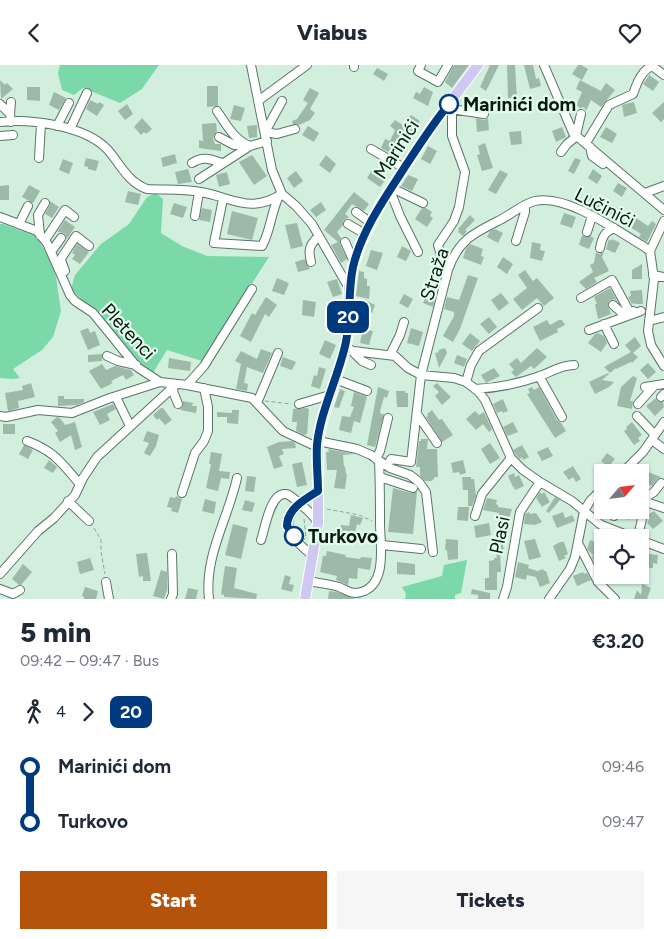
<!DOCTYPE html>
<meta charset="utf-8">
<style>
body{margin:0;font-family:Figtree,sans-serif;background:#f6f6f7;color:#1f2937;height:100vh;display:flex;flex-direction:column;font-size:19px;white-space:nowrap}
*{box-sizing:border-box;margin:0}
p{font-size:16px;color:#747a83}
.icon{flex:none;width:28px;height:28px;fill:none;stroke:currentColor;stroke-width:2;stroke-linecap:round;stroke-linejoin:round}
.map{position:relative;height:534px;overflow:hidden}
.details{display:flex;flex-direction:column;background:#fff;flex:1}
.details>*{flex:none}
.badge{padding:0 10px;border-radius:8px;font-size:18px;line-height:32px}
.needle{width:32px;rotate:62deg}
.buttons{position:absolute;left:594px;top:399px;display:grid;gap:10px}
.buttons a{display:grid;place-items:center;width:55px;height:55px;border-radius:0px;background:#fff;box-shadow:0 1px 4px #0004;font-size:25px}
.map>.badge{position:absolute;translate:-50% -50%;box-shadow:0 0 0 2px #fff}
.legs{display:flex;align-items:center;gap:8px;height:55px;padding:0 20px;font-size:16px}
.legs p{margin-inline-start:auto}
.overview{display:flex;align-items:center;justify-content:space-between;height:85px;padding:0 20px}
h1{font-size:28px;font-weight:800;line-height:38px}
.cta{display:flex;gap:10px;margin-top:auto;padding:10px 20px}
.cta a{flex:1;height:58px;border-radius:0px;background:#b45309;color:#fff;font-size:20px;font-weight:800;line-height:58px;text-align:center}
.cta a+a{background:#f6f6f7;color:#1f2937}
ul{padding:0 20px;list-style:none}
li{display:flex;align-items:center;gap:18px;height:55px;font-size:19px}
li i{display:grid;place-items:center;width:8px;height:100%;margin:0 6px;background:currentColor}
li i::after{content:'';width:12px;height:12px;margin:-6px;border:4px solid;border-radius:50%;background:#fff}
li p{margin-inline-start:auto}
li:first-child i{background:linear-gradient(#0000 50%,currentColor 0)}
li:last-child i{background:linear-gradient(currentColor 50%,#0000 0)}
header{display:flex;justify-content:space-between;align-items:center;height:65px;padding:0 20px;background:#fff;font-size:22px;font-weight:800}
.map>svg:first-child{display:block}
.green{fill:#7bd9a9}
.building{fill:#9dbaa9}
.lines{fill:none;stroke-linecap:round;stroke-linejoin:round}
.minor-casing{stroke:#5b7566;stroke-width:10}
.major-casing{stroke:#fff;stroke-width:12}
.path{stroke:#8ca396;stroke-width:1;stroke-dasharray:4 2.5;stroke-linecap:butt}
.minor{stroke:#fff;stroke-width:8}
.major{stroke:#cec8f2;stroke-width:10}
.line-1-casing{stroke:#fff;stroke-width:11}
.line-1{stroke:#003b80;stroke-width:8}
.stop-1-dot{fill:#fff;stroke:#003b80;stroke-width:2.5}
.labels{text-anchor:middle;stroke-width:4.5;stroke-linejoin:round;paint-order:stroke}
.stop-label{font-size:19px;font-weight:bold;fill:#0b1610;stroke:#dffdeb;text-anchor:start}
.street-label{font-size:19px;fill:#0b1610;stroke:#dffdeb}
</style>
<header><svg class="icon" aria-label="back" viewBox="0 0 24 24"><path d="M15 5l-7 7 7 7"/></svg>Viabus<svg class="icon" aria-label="heart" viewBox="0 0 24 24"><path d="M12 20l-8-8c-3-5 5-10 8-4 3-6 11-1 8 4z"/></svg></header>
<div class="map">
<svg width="664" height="534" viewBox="0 0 664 534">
<rect width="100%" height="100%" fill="#d2efde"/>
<path class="green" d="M60 0H159L142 24 120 38 83 23 74 30 62 25 58 8Z
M156 128 163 134 161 168 182 181 207 191 269 192 202 296 167 285 151 311 94 247 71 224 75 210 101 179 129 159 147 132Z
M0 159H3L36 171 49 192 56 212 61 246 53 272 42 285 13 304 20 313 13 314 0 313Z
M467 495 461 528 455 530V534H405L406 529 402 522 442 511 444 500Z"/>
<path class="building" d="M454 0H469L452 23 445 17Z
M490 0H499L486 26 480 22Z
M507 0H515L517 33H508Z
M524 0H533L536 14 539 13 541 21 530 24Z
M578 0H581L588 4 582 15 572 9Z
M377 3 388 9 384 16 373 9Z
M649 10 659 17 653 26 643 19Z
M0 15 5 20 7 18 13 24 1 34Z
M580 15 601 26 606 18 615 25 601 42 591 35 586 46 584 42 581 43 576 41 582 27 576 24Z
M207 21H218V41L207 42Z
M27 22H40V36L27 35Z
M424 22 433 27 428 41 413 33 416 27 420 29Z
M310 23 319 28 310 44 315 48 310 55 299 60 293 59 292 56 297 54 308 38 303 35Z
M54 27 66 33 59 45 49 40Z
M90 35 98 39 99 37 104 40 97 51 86 44Z
M634 37 637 48 624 52 622 40Z
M664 37V54L661 57 652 48Z
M127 39 133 49 125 55 118 46Z
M234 40 245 43 241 56 230 54Z
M411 50 420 56 410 69 407 66 405 69 403 67 396 79 399 80 394 90 381 83 385 74 390 76 395 65 390 61 395 55 403 60Z
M142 53 152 64 146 69 144 67 141 70 134 62Z
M476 53 484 55 488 53 489 65 477 67Z
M216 58 217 67 213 73 215 79H221V86L199 83V75L203 76 202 59Z
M257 60V72L249 73 247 61Z
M308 61 319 68 314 77 302 70Z
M562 62 566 72 556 77 552 66Z
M606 62 617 69 612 78 600 72Z
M521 66 522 79 511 80 509 67Z
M485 78 493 103 482 106 477 90 480 89 478 81Z
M428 81 437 86 430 99 421 94Z
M175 89 177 98 163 102 161 93Z
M252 90 267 111 254 120 239 97Z
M326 90 336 99 330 108 319 100Z
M86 93 99 96 96 106 88 104V102L84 101Z
M575 93 581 95 574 109 568 106Z
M63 94 73 98 69 109 59 105Z
M188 104 192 117 178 119 175 107Z
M593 104 602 111 597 119 588 113Z
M372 105 386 114 380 122 367 113Z
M500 105 508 109 496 129 488 125Z
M296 106 303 116 294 123 287 113Z
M227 107 230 119 219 122 216 110Z
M408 110 418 114 412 126 401 121Z
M618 118 627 123 622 132 613 126Z
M9 120V135H0V121Z
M29 120 40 126 33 138 22 132Z
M128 126 141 129 138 140 125 137Z
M354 127 369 139 364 146 352 139 345 149 349 152 343 156V160L337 167 341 173 340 179 347 194 341 198 331 180 338 177 324 165Z
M589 129 610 143 612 140 621 145 616 153 607 148 606 150 593 143 592 144 583 140Z
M50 136 59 142 52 153 45 149 50 140Z
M321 137 326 145 316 152 310 145Z
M174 138 187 142 183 153 170 149Z
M202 143 212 145 210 157 199 155Z
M422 143H426L432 147 430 151 433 153 427 162 415 154Z
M232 146 258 153 252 175 227 169Z
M564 148 576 152 572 163 560 159Z
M470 150 475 155 465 165 467 166 463 171 458 167 459 165 458 164Z
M636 153 648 161 652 156 656 159 647 177 639 172 641 169 630 162Z
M65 155 75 162 67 174 64 168 57 167Z
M297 158 303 181 291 184 285 160Z
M495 164 503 168 498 178 487 172 490 166Z
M582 170 586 172 590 171 594 173 589 184 579 180Z
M609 174 611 176 612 174 620 178 615 188 606 184Z
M532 177 541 179 540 185 545 186 542 196 530 193Z
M77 179 89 187 80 199 72 194 75 190 72 188Z
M470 179 483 184 481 191 484 192 481 200 463 193 466 183Z
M402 181 411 186 406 196 397 192Z
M371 185 383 188 377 205 366 201Z
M596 187 599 189 604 187 602 192 609 206 594 213 597 217 586 224 579 217 593 207 590 200 594 198Z
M503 192 513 199 507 209 497 202Z
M305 194 310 204 298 207 295 197Z
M642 199V214H632V205Z
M525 205 533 216 537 213 554 233 544 241 537 233 522 245 513 234 527 223 518 210Z
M359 206 364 207V213L367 214V221H370L369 234 356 231Z
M468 210 478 213 460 264 453 277 443 271 454 251V247L444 244 447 232 459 235Z
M277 213 289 218 284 230 272 226Z
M337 214 342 229 333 232 327 217Z
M610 223 617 236 614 234 609 236 608 241 611 249 598 254 595 239H597L594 232Z
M642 225 643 239H635L634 238 632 239 628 232 631 231 630 226Z
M427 228 435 232 433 242 423 238Z
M501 228 509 238 499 246 491 235Z
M404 229 413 234 408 243 399 238Z
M266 232 277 240 269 252 265 249 251 277 240 271 252 248 255 250Z
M303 235 316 237 314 252 302 250Z
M365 235 375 240 372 248 368 247 367 252 360 250Z
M489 252 497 262 489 269 480 259Z
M547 255 550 260 559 255H562L565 260 557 264 558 267 540 276 533 262Z
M88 263 90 268 95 266 100 280 88 285 80 266Z
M411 263 423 267 419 281 407 278Z
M363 264 373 266 369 280 360 278Z
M470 268 480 276 472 286 462 279Z
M598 268 604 271 607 278 601 287 588 278 595 269Z
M635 272 641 281 633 288 638 292 632 298 631 297 616 304V303L610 308 604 302 631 287 625 280Z
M325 275 336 280 330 294 319 289Z
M445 283 447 288 439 303 435 288 439 287 438 285Z
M537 283 547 292 534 304 531 301 516 312 511 307 514 305 509 299 517 293 521 298Z
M261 284 272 288 263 308 247 302 244 318 248 319 247 326 236 324 241 299 235 296 241 286 257 294Z
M102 289V296L88 297V290Z
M457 290 467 294 464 302 454 298Z
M283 292 296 297 292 305 280 301Z
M169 293 191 297 190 306 168 303Z
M648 298 656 307 648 314 640 305Z
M102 299 106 305 115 301 131 305 134 310 126 315 123 310 111 316 113 318 101 324 89 306Z
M319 302 326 304 320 324 311 321 314 310 317 311Z
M494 303 500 311 486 318 481 310Z
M608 308 609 309 602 315 614 317 609 322 595 329 589 317Z
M633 311 637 313 630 336H633L632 344 617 341 621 322Z
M31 318 35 332 18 336 19 343 8 346 5 328 23 325 22 321Z
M437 318 451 332 442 340 435 331 439 327 433 321Z
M378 322 389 326 387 333 384 332 380 346 381 349H384L375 382 367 380Z
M532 322 534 325 539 322 557 355 561 358 566 366 555 373 527 329 530 328 528 324Z
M340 324 345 326 339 343 334 342Z
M396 326H405V328H408V342H397Z
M354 327 367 332 360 358 354 356 351 368 339 365 342 351 350 352 354 342 351 341Z
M58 331H64V334H84V337L77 340 58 341Z
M656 333 657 336 663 337 664 342 655 351 646 341Z
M503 334 508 346 503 348 502 346 497 348 493 339Z
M183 336 193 338 192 341H197L196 348 180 345 183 340Z
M113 339 116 344 107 349 110 355 100 360 93 347Z
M161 343H163L172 355 165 360 159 353 157 355 153 350Z
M306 343 309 344 307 369 304 370 296 366 297 357H292L293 344Z
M232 345H239L238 359 227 358V352H217V347L232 348Z
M432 345 439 355 442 354 453 370 442 377 426 352 428 351 427 349Z
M475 346 479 350 484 347 492 364 489 367 483 359 476 365 466 354Z
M57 352 60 353 65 360 75 357 82 382 75 385 71 370 60 377 55 368 58 366 51 357Z
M513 357 518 367 507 371 503 362Z
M632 357 642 370 638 373 640 376 634 380 624 366 627 364 626 362Z
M3 359H15V369H3Z
M147 366 159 370 156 381 150 391 144 388 149 378 143 376Z
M421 374H428L427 384H437L438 412H435L432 416H425L420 410V402H416L419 376H421Z
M292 376 295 378 296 383 282 384 284 389 279 391 283 401 274 404 267 382 279 377Z
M490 378 500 393 490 399 481 384Z
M24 380 33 385 28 394 19 389Z
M522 380 529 392 523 395 522 392 520 394 516 390 513 385Z
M548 382 553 391 542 396 537 387Z
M328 384 354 389 343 390 344 402 345 401 346 409H347L345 424 334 423 337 405H327L326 387H329Z
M211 387 222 389 219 406 230 407 229 414 221 413 218 426 206 423 211 399H209Z
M607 388 615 394 608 402 601 396Z
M49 395 57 402 53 408 44 403Z
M463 395 466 408 460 410 459 407 453 408 451 398Z
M302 397 307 420 297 422 292 399Z
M573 401 581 414 576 417 573 412 569 415 563 407Z
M640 406 648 409V407L661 412 657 414 652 421 640 416Z
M514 408 515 412 519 410 524 421 515 425 514 420V424L508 411Z
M247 411 256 412 254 427 245 426Z
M462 412H471V414H474L476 431 472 441H468V425H463Z
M393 423 411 428 417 427 413 469 388 467Z
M540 427 542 429 544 427 550 437 542 442 536 433Z
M176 431 182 434 178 448 171 446 172 443 167 442 170 432 175 433Z
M555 432 560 435 549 448 546 446Z
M487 433 497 435 496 439 498 440V442L512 444 508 457 498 456 499 448 483 445Z
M205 434 216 437 214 449 202 446Z
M245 435 255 438 252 447 242 445Z
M458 442H469L468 456 457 455Z
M618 445H638L629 455Z
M654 446 663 456 653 464 647 458 650 453 648 450Z
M529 447 530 449 536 448 542 457 535 460 524 459 525 449Z
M563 447 565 453 572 450 575 456 557 463 552 451Z
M351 450 363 453 360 460 357 459 353 477 341 474 343 468H339L341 460 349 461Z
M489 458 491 470 476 473 474 461Z
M233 459 248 463 241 494 225 490Z
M504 468 506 480H503L504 486H500L501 507H497V525H485V513H489V496L494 495V493H497L495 483 496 470Z
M446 474 458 475V494L448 495 447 485H445Z
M535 474 541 492 529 495 524 476Z
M590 475 601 479 599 491 602 492V499L598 497 597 501 596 500 592 493 593 490 587 484Z
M560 477H564L568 489 564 491 566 493 559 496 553 481Z
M327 486 346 490 345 492 360 494 361 492 372 493 370 505 358 503 357 514 349 513 348 520 336 515 337 511 320 507 323 491H326Z
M147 488 151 516H143V511L139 512 136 489Z
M641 488 658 490 657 499 653 498V503H641Z
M90 493 94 505 80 509 77 497Z
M397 497 415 499V510L397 509Z
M518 497 529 500 528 503 537 506 543 504 544 506H546L550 518 540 522 536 512 527 510 526 515 515 512Z
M23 499 32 507 21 520H19L12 514Z
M225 501 237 503 234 523 257 529 256 534 224 532V530L221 529Z
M161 505 167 507V525L164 534 153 531Z
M583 507 584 509 587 508 591 515 577 521 573 511Z
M285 510 291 512 289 519 294 520 292 527 281 524Z
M642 519 651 523 647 534H634L637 525 641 530Z
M85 522 98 526 96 534H84V532L82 531Z
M188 523 198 525 196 534H185Z
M472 524 490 528V534H478V530L471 529Z
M329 526 337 527 355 534H328Z"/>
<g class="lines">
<g class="minor-casing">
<path id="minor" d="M251 0 272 105 282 129 296 141 312 159 349 223
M421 0 418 6 438 17 448 0
M544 0 573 68 664 145
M354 2V0
M258 36 307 0
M282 36 265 67 277 69 295 64
M0 39 10 49 11 57
M449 39 452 45V71L465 107 459 142 454 156 438 180 442 194 449 202
M451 44 484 49
M217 46C226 59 234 75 250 81
M10 49 11 37
M0 57C30 53 85 61 107 84 120 98 127 117 147 124 165 125 183 124 201 127 233 133 250 149 282 129
M57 61 69 38
M70 64 87 28
M576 70 581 49
M0 71 13 70
M219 72 234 80H247
M586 78 609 40 633 29C637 18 641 6 652 1L664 10
M590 82 592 91 603 99
M371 84 404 103
M561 87 567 79 577 71
M39 93 41 59
M192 98C203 91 210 94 222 98
M199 114 250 81 267 76
M392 123 423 138
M390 125 400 151 418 187
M645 128 664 121
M223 134 214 178 262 181C271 165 271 147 279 131
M356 147 371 158
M195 151 199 127
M0 152 37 166 47 178 70 230 75 236 93 248 137 302 160 317
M664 156 650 186 654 214 648 266 651 280 664 301
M19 159 28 141
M348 159 365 169
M587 167 592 151
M40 170 38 150 45 138
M45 175 65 145 74 152
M516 176 525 147V140
M345 177 354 197
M600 183C602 173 604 167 614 163
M51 187 61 173
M311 197C308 185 309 180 319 171
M65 206 61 195 62 192 76 171 89 181
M653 210 664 212
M581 233 612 215 629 246
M613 240 621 247 633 246
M649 256 664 252
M604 259 614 279
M589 265 641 246
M345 285 395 291 408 303 421 310 454 313 466 317 478 326 485 335 511 393 523 405 540 417 572 436 601 460 632 472
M351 285 362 296 371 300
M390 290 400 270 404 257
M107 291 118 296 136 300
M539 311 562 352
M335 314 367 326
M466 317 471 300 479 286 538 243
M174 319 173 326 178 339
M187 320 204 301 252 224
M645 322 664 319
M475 324C496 323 517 319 537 312 550 308 560 300 574 300
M116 332 130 361
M661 332 664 329
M257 338 278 288
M299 339 330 330
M638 339 654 321
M417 349 437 378
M0 351 6 352 38 345 72 348 110 333 160 317 187 320 252 333 283 366 317 382
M637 351 655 370
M652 375 664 384
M27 376C56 387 61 398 80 419
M318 376 357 384 371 390 390 403 410 410 419 417 426 427 433 487
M376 394 380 386 388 353
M387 401 391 394 411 397 421 310 448 205C458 176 472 169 498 156 511 150 522 139 535 136 567 129 616 165 643 181L650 186
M622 408 643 387 664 357
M380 412 413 423
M182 428 195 388 204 376 208 366V342L204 323
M640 435 664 443
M641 435 654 427 661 418
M68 436 89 456
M610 445 614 451
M475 451 482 429 511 393
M638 472 643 449
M261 475C265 464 270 427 286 429 291 430 295 435 299 438 306 444 313 449 318 458
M640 475 664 484
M578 478 598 517 615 534
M382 480 421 484
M312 490C276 462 283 447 318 426
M0 509 38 466 54 453 75 430 83 413 97 392 169 326 174 319
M308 516C318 518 329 519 339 522 346 525 352 530 361 527 388 520 380 478 380 458 380 437 380 417 379 396
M106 517 109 534
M0 524 13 529 20 525
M171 534 173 529 172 489
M209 534C204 491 228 454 237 413
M503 534 507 522 520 447 540 417
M549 534 570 504 575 492 584 446 590 436 602 424"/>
</g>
<g class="major-casing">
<path id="major" d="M305 534 318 458V376L322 356 345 285 348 268 349 223 353 201 361 178 380 140 432 61 478 0"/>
</g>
<path class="path" d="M265 336 291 339
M327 444 359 450 372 456
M304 454 306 473 304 474
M94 463 101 475V487L105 509"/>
<use href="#minor" class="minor"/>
<use href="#major" class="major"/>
</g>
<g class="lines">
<g class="line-1-casing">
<path id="line-1" d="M294 471 287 461C287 444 305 434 318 426 318 411 316 395 317 380 320 348 336 317 344 285 352 258 347 230 353 202 361 168 382 137 401 108 416 85 431 61 449 39"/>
</g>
<use href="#line-1" class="line-1"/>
</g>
<g class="stop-1-dot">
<circle cx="449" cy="39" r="9"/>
<circle cx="294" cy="471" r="9"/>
</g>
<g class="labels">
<g class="stop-label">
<text x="463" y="46">Marinići dom</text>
<text x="308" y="478">Turkovo</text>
</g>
<g class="street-label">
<text transform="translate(396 84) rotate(-57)" y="7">Marinići</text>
<text transform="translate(605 142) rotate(27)" y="7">Lučinići</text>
<text transform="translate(434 209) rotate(-72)" y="7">Straža</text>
<text transform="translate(129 266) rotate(47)" y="7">Pletenci</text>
<text transform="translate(499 470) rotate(-78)" y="7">Plasi</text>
</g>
</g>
</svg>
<div class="buttons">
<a><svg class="needle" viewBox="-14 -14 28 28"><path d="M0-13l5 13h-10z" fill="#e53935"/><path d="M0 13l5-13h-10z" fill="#747a83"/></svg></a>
<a><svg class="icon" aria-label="locate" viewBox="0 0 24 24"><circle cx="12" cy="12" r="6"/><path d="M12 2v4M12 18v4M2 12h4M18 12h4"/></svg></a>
</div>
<b class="badge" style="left:348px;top:252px;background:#003b80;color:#fff">20</b>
</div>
<section class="details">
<div class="overview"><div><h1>5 min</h1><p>09:42 – 09:47 · Bus</p></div><b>€3.20</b></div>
<div class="legs"><svg class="icon" aria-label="walk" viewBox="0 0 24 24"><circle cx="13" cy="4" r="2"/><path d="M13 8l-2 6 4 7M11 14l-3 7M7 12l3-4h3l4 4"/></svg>4<svg class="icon" aria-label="forward" viewBox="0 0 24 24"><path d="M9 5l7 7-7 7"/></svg><b class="badge" style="background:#003b80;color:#fff">20</b></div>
<ul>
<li><i style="color:#003b80"></i><b>Marinići dom</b><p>09:46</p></li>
<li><i style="color:#003b80"></i><b>Turkovo</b><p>09:47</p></li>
</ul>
<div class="cta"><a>Start</a><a>Tickets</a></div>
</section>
